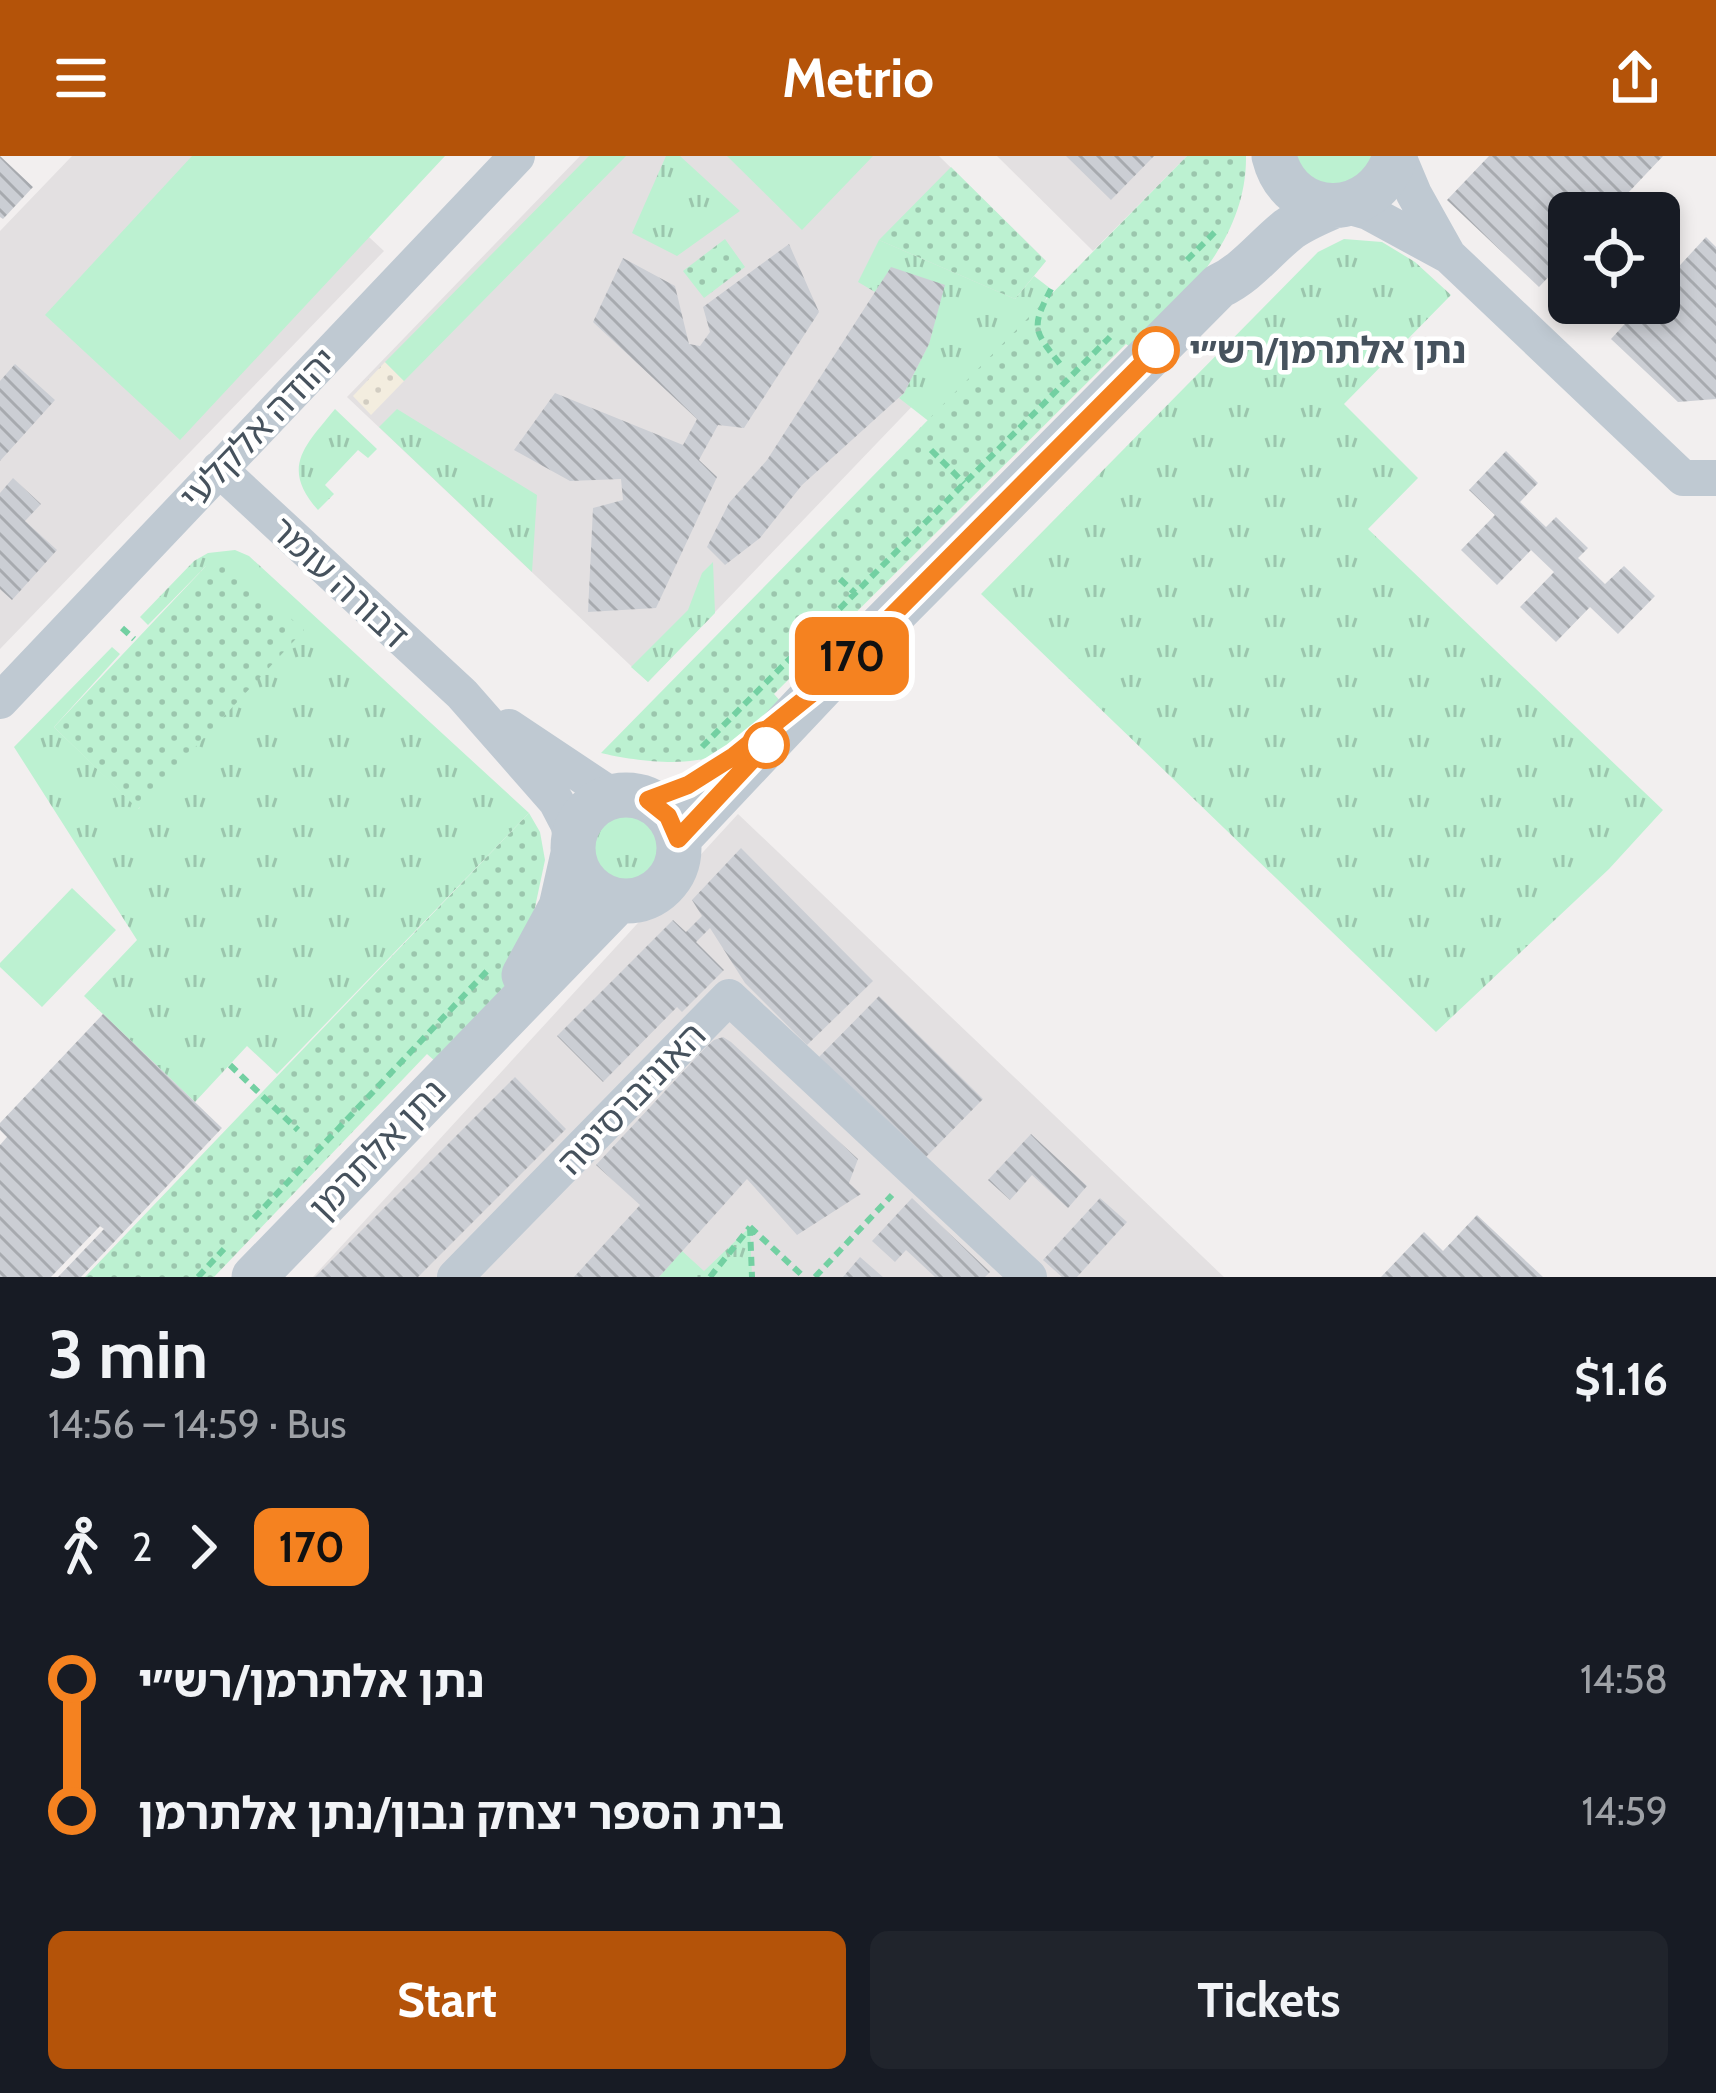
<!DOCTYPE html>
<meta charset="utf-8">
<style>
body{margin:0;font-family:Cabin,"Noto Sans Hebrew",sans-serif;background:#20242c;color:#f1f3f6;height:100vh;display:flex;flex-direction:column;font-size:45px;white-space:nowrap}
*{box-sizing:border-box;margin:0}
p{font-size:39px;color:#9ea1a6}
.icon{flex:none;width:66px;height:66px;fill:none;stroke:currentColor;stroke-width:2;stroke-linecap:round;stroke-linejoin:round}
.map{position:relative;height:1121px;overflow:hidden}
.details{display:flex;flex-direction:column;background:#171b24;flex:1}
.details>*{flex:none}
.badge{padding:0 24px;border-radius:18px;font-size:42px;line-height:78px}
.tools{position:absolute;left:1548px;top:36px;display:grid;gap:24px}
.tools a{display:grid;place-items:center;width:132px;height:132px;border-radius:18px;background:#171b24;box-shadow:0 6px 18px #0003;font-size:60px}
.map>.badge{position:absolute;translate:-50% -50%;box-shadow:0 0 0 6px #fff}
.legs{display:flex;align-items:center;gap:18px;height:132px;padding:0 48px;font-size:39px}
.legs p{margin-inline-start:auto}
.headline{display:flex;align-items:center;justify-content:space-between;height:204px;padding:0 48px}
h1{font-size:66px;font-weight:800;line-height:90px}
.button{display:flex;gap:24px;margin-top:auto;padding:24px 48px}
.button a{flex:1;height:138px;border-radius:18px;background:#b45309;color:#fff;font-size:48px;font-weight:800;line-height:138px;text-align:center}
.button a+a{background:#20242c;color:#f1f3f6}
ul{padding:0 48px;list-style:none}
li{display:flex;align-items:center;gap:42px;height:132px;font-size:45px}
li i{display:grid;place-items:center;width:18px;height:100%;margin:0 15px;background:currentColor}
li i::after{content:'';width:30px;height:30px;margin:-15px;border:9px solid;border-radius:50%;background:#171b24}
li p{margin-inline-start:auto}
li:first-child i{background:linear-gradient(#0000 50%,currentColor 0)}
li:last-child i{background:linear-gradient(currentColor 50%,#0000 0)}
header{display:flex;justify-content:space-between;align-items:center;height:156px;padding:0 48px;background:#b45309;color:#fff;font-size:54px;font-weight:800}
.map>svg:first-child{display:block}
.education{fill:#e3e0e1}
.grass{fill:url(#grass-tufts)}
.sand{fill:url(#sand-dots)}
.park{fill:url(#park-dots)}
.garden{fill:#bcf1d1}
.building{fill:url(#building-back-hatch)}
.lines{fill:none;stroke-linecap:round;stroke-linejoin:round}
.path{stroke:#73d0a2;stroke-width:6;stroke-dasharray:9 6;stroke-linecap:butt}
.minor{stroke:#bfc9d2;stroke-width:36}
.tertiary{stroke:#bfc9d2;stroke-width:45}
.line-1-casing{stroke:#fff;stroke-width:27}
.line-1{stroke:#f58220;stroke-width:18}
.stop-1-dot{fill:#fff;stroke:#f58220;stroke-width:6}
.labels{text-anchor:middle;stroke-width:9;stroke-linejoin:round;paint-order:stroke}
.stop-label{font-size:36px;font-weight:bold;fill:#46525d;stroke:#fff;text-anchor:start}
.street-label{font-size:36px;fill:#46525d;stroke:#fff}
</style>
<header><svg class="icon" aria-label="menu" viewBox="0 0 24 24"><path d="M4 6h16M4 12h16M4 18h16"/></svg>Metrio<svg class="icon" aria-label="share" viewBox="0 0 24 24"><path d="M12 15V3M7 8l5-5 5 5M5 13v7h14v-7"/></svg></header>
<div class="map">
<svg width="1716" height="1121" viewBox="0 0 1716 1121">
<defs>
<pattern id="grass-tufts" width="24" height="20" patternUnits="userSpaceOnUse" patternTransform="scale(3)"><rect width="24" height="20" fill="#bcf1d1"/><path d="M3 7l-1-3M5 7V3M7 7l1-3M15 17l-1-3M17 17v-4M19 17l1-3" fill="none" stroke="#9bc6ad"/></pattern>
<pattern id="sand-dots" width="8" height="8" patternUnits="userSpaceOnUse" patternTransform="scale(3)"><rect width="8" height="8" fill="#f3eddf"/><path d="M2 2h.1M6 6h.1" fill="none" stroke="#d2cdc2" stroke-width="1.8" stroke-linecap="round"/></pattern>
<pattern id="park-dots" width="8" height="8" patternUnits="userSpaceOnUse" patternTransform="scale(3)"><rect width="8" height="8" fill="#bcf1d1"/><path d="M2 2h.1M6 6h.1" fill="none" stroke="#9bc6ad" stroke-width="1.8" stroke-linecap="round"/></pattern>
<pattern id="building-back-hatch" width="6" height="6" patternUnits="userSpaceOnUse" patternTransform="scale(3)"><rect width="6" height="6" fill="#cbced4"/><path d="M-1 5l2 2M0 0l6 6M5-1l2 2" fill="none" stroke="#a7aaaf"/></pattern>
</defs>
<rect width="100%" height="100%" fill="#f2efef"/>
<path class="education" d="M72 0H282L384 95 0 493V75Z
M580 0H939L1046 105 1015 143 648 526 347 241Z
M997 0H1187L1093 95Z
M738 658 1224 1121H313Z"/>
<path class="grass" d="M666 0H680L740 55 677 100 632 77Z
M1344 83 1382 86 1415 106 1451 139 1344 248 1418 322 1368 373 1663 654 1609 713 1436 876 981 438 1318 96Z
M879 84 1015 143 1034 120 1051 133 1037 161 940 274 899 242 904 237 929 188 944 129 891 112 875 136 858 126Z
M335 253 377 293 368 302 358 294 325 329 334 338 318 354C280 311 305 290 335 253Z
M397 253 537 339 532 416 379 271Z
M235 394 249 400 529 657 277 918 247 890 195 946 84 840 137 784 14 591 112 491 120 498 54 571 139 653 206 410 148 469 140 461 194 405 208 397Z
M713 406 715 457 648 526 631 511 688 454 702 417Z
M590 692a37 37 0 1 1 74 0a37 37 0 1 1-74 0Z
M750 1071 752 1121H659L682 1095 704 1115Z"/>
<path class="sand" d="M385 206 404 225 371 259 353 240Z"/>
<path class="park" d="M1187 0H1246C1247 82 1186 138 1135 195L1126 188 774 538 782 547C761 566 739 586 714 599 688 612 629 604 601 597Z
M951 11 1046 105 1015 143 879 84Z
M725 83 745 111 704 142 683 115Z
M229 408 304 474 138 653 54 571 206 410Z
M529 657 540 676 545 704 530 775 513 821 436 906 427 898 214 1121H85Z"/>
<path class="garden" d="M192 0H445L180 284 45 159Z
M589 0H626L404 225 385 206Z
M727 0H873L802 74Z
M1294 0H1375L1358 24C1324 32 1313 32 1294 0Z
M72 732 116 774 42 851 0 811V807Z"/>
<path class="building" d="M0 0 33 31 3 63 0 61Z
M1066 0H1154L1111 44Z
M1489 0H1663L1609 57H1569V99L1539 131 1447 44Z
M1706 81 1716 91V243L1678 246 1611 183 1644 147H1659V132Z
M789 88 819 156 744 272 718 269 699 304 717 321 656 452 588 456 593 352 623 344 621 323 570 325 514 294 555 237 683 289 697 263 593 166 623 102 675 130 689 188 700 190 710 176 703 151Z
M891 111 945 129 929 188 904 237 802 329 760 382 725 409 707 391 729 347 767 304Z
M15 208 55 244 0 305V225Z
M1506 295 1538 327 1520 346 1546 371 1556 361 1588 392 1578 402 1605 428 1624 410 1655 440 1618 478 1590 451 1556 486 1520 451 1554 416 1531 394 1497 429 1461 394 1495 359 1469 334Z
M13 322 41 348 25 365 57 394 12 444 0 433V337Z
M741 692 873 825 807 889 745 827 710 772 696 786 724 814 682 856 677 851 603 926 557 880 673 764 686 776 702 760 692 744Z
M879 840 983 943 923 1004 819 901Z
M103 858 222 972 81 1121H58L104 1073 100 1070 51 1121H0V989L7 981 0 974V967Z
M723 881 731 886 858 1003 849 1027 861 1038 797 1079 747 1023 659 1121H574L640 1049 596 1009 706 891 714 884Z
M515 921 566 973 418 1121H315Z
M1031 978 1087 1030 1068 1052 1032 1019 1010 1044 988 1024Z
M912 1042 990 1116 985 1121H935L906 1094 895 1106 872 1085Z
M1100 1042 1127 1066 1077 1121H1062L1043 1104Z
M1477 1059 1543 1121H1381L1424 1076 1443 1095Z
M860 1101 883 1121H843Z"/>
<g class="lines">
<path class="path" d="M1187 104 1218 73
M1051 133C1031 172 1033 174 1060 208
M931 294 964 327
M840 423 855 437
M122 472 134 483
M702 591 1110 181
M230 909 298 974
M254 1062 488 814
M750 1071 804 1121
M750 1071 752 1121
M198 1121 224 1093
M710 1121 750 1071
M815 1121 892 1039"/>
<path class="minor" d="M1398 0 1414 38 1447 97
M1343 49 1368 56 1449 100 1683 322H1716
M219 313 462 538 556 645 568 668 573 687
M0 545 517 0
M509 571 605 635 628 640
M455 1121 729 841 1029 1121"/>
<path class="tertiary" d="M1274 0C1291 68 1376 64 1395 0
M573 692a53 53 0 1 1 106 0a53 53 0 1 1-106 0Z
M678 683 826 526 1219 130C1247 117 1265 92 1289 73 1303 63 1318 57 1334 50
M524 819 561 751 573 698
M254 1121 618 745"/>
</g>
<g class="lines">
<g class="line-1-casing">
<path id="line-1" d="M766 589 678 683 668 660 648 644 688 629 734 600 826 526 1156 194"/>
</g>
<use href="#line-1" class="line-1"/>
</g>
<g class="stop-1-dot">
<circle cx="1156" cy="194" r="21"/>
<circle cx="766" cy="589" r="21"/>
</g>
<g class="labels">
<g class="stop-label">
<text x="1189" y="207">נתן אלתרמן/רש״י</text>
</g>
<g class="street-label">
<text transform="translate(258 272) rotate(-46)" y="13">יהודה אלקלעי</text>
<text transform="translate(340 426) rotate(43)" y="13">דבורה עומר</text>
<text transform="translate(631 942) rotate(-46)" y="13">האוניברסיטה</text>
<text transform="translate(377 993) rotate(-46)" y="13">נתן אלתרמן</text>
</g>
</g>
</svg>
<div class="tools">
<a><svg class="icon" aria-label="locate" viewBox="0 0 24 24"><circle cx="12" cy="12" r="6"/><path d="M12 2v4M12 18v4M2 12h4M18 12h4"/></svg></a>
</div>
<b class="badge" style="left:852px;top:500px;background:#f58220;color:#111">170</b>
</div>
<section class="details">
<div class="headline"><div><h1>3 min</h1><p>14:56 – 14:59 · Bus</p></div><b>$1.16</b></div>
<div class="legs"><svg class="icon" aria-label="walk" viewBox="0 0 24 24"><circle cx="13" cy="4" r="2"/><path d="M13 8l-2 6 4 7M11 14l-3 7M7 12l3-4h3l4 4"/></svg>2<svg class="icon" aria-label="forward" viewBox="0 0 24 24"><path d="M9 5l7 7-7 7"/></svg><b class="badge" style="background:#f58220;color:#111">170</b></div>
<ul>
<li><i style="color:#f58220"></i><b>נתן אלתרמן/רש״י</b><p>14:58</p></li>
<li><i style="color:#f58220"></i><b>בית הספר יצחק נבון/נתן אלתרמן</b><p>14:59</p></li>
</ul>
<div class="button"><a>Start</a><a>Tickets</a></div>
</section>
